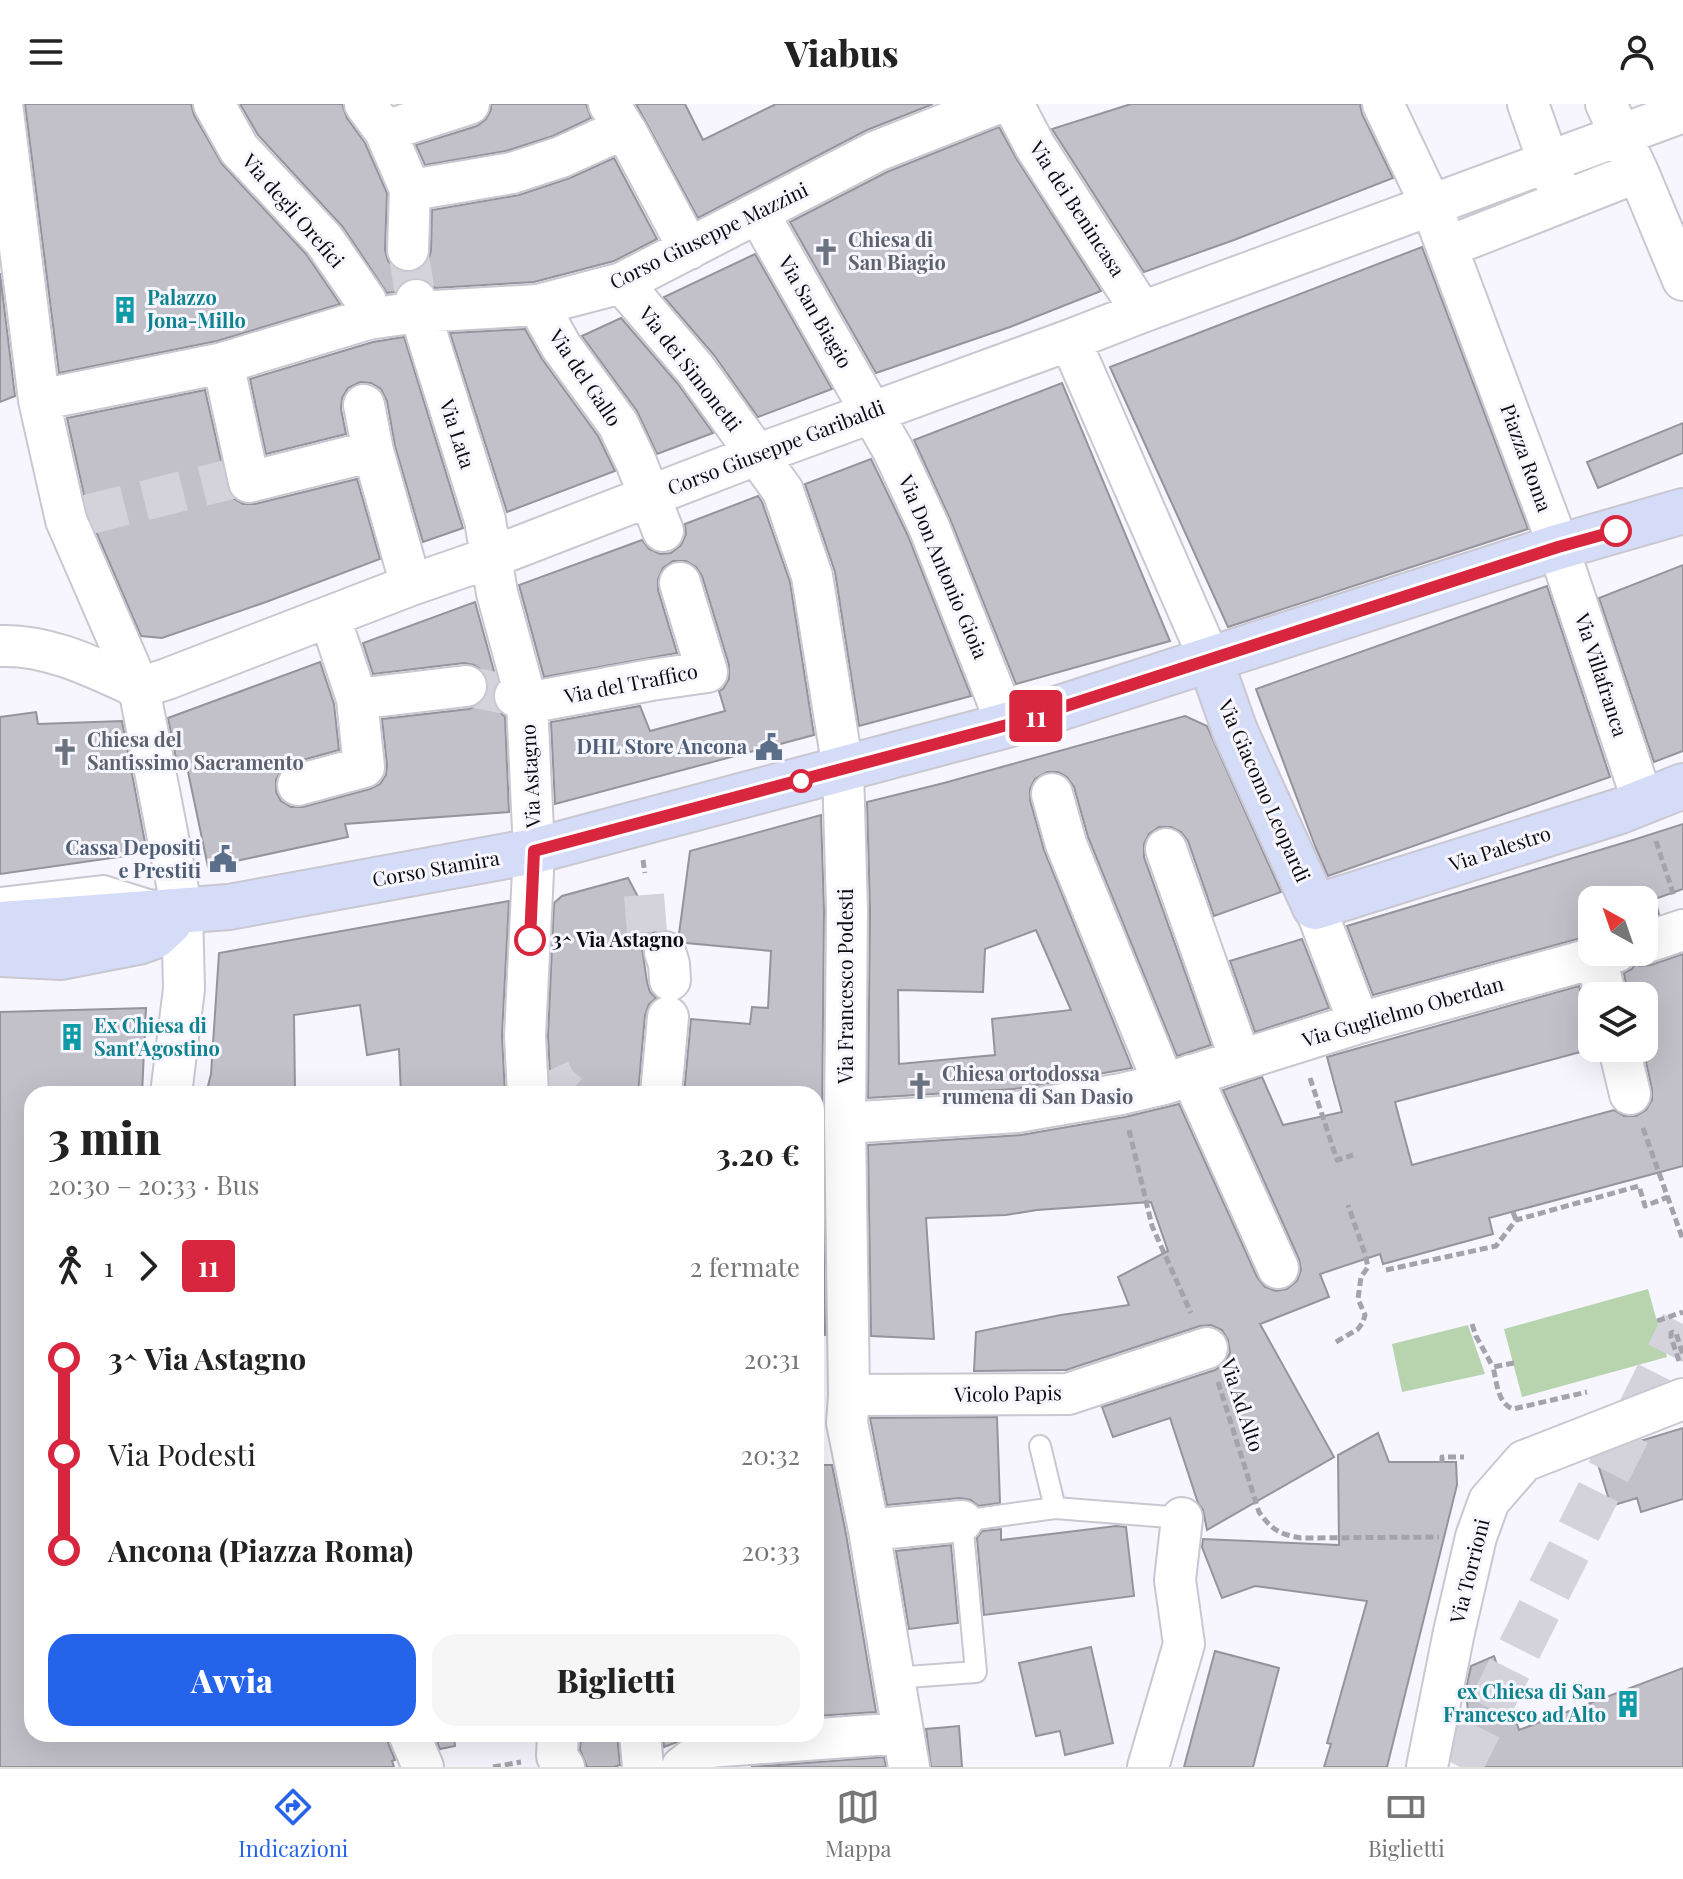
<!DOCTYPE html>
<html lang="it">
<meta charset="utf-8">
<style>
body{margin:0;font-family:"Playfair Display",serif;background:#f6f6f6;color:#222;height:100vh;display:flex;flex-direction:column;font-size:30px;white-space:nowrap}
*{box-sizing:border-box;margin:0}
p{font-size:26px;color:#767676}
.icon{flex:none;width:44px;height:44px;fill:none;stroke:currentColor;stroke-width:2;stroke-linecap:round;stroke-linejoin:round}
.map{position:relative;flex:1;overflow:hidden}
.sheet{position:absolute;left:24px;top:982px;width:800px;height:656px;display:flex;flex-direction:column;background:#fff;border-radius:24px;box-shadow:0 8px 32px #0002}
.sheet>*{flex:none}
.badge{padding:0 16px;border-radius:6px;font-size:28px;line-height:52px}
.needle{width:52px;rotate:320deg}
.tools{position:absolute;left:1578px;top:782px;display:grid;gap:16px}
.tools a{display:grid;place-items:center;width:80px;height:80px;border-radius:16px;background:#fff;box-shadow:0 8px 32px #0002;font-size:40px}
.map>.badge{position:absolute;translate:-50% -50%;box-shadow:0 0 0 4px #fff}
.legs{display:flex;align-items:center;gap:12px;height:88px;padding:0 24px;font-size:26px}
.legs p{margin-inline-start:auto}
.head{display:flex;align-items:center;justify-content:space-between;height:136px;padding:0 24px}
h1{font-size:44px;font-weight:800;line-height:60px}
.primary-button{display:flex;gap:16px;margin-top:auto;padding:16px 24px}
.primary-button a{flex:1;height:92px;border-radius:24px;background:#2563eb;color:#fff;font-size:32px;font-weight:800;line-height:92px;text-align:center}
.primary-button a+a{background:#f6f6f6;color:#222}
ul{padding:0 24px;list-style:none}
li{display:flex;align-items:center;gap:28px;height:96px;font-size:30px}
li i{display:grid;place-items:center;width:12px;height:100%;margin:0 10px;background:currentColor}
li i::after{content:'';width:20px;height:20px;margin:-10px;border:6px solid;border-radius:50%;background:#fff}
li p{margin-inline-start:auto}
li:first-child i{background:linear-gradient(#0000 50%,currentColor 0)}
li:last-child i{background:linear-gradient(currentColor 50%,#0000 0)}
header{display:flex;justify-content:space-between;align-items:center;height:104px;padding:0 24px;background:#fff;font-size:36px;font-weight:800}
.tab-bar{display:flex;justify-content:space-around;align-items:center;height:112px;border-top:2px solid #e0e0e0;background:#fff;font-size:22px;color:#767676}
.tab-bar a{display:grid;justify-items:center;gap:4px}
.tab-bar .selected{color:#2563eb}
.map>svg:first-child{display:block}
.green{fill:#b8d4ae}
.building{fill:#c2c0c9;stroke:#95939b;stroke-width:2;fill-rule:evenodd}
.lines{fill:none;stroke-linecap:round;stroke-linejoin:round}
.street-tunnel{stroke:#d4d3db;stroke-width:40;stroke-dasharray:40 20;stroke-linecap:butt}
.secondary-tunnel{stroke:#d4d3db;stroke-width:44;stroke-dasharray:44 22;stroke-linecap:butt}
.lane-casing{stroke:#c9c7d0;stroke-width:24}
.street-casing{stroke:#c9c7d0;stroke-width:44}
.secondary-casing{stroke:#c9c7d0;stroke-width:48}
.path{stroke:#a4a3aa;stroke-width:5;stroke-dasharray:8 4;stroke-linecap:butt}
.lane{stroke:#fff;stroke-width:20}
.street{stroke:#fff;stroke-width:40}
.secondary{stroke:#d5dcf8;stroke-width:44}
.line-1-casing{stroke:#fff;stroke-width:18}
.line-1{stroke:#d7263d;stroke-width:12}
.stop-1-dot{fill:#fff;stroke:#d7263d;stroke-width:4}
.labels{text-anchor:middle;stroke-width:6;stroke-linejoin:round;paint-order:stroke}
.street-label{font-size:20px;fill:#0c0c0f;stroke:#f7f6ff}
.worship-label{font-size:20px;font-weight:bold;fill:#5b616d;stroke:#f7f6ff;text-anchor:start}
.culture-label{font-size:20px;font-weight:bold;fill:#0d838f;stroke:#f7f6ff;text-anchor:start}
.service-label{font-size:20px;font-weight:bold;fill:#4e5e75;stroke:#f7f6ff;text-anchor:end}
.stop-label{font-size:20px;font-weight:bold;fill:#0c0c0f;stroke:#f7f6ff;text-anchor:start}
</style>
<header><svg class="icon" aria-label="menu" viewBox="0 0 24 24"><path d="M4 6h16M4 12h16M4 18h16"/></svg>Viabus<svg class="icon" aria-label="person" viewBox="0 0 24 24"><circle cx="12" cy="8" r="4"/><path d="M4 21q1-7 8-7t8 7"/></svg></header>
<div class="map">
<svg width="1683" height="1663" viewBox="0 0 1683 1663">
<rect width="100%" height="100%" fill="#f7f6ff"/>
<path class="green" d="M1648 1185 1667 1253 1522 1293 1504 1225Z
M1468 1221 1485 1270 1402 1288 1392 1240Z"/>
<path class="building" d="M25 0H191L194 11 222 60 306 150 340 200 217 237 59 269Z
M240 0H342L347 14 365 39 387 89 385 146 388 157 397 166 408 169 418 167 428 157 431 147 432 106 519 91 570 74 614 54 657 135 614 157 534 178 435 184 431 179 422 174H410L400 180 395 188 387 189 343 123 258 31Z
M491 0H586L591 14 553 32 506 47 425 61 416 41 477 22 486 15 491 6Z
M636 0H685L703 36 776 0H933L867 26 698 114Z
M1131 0H1360L1362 10 1393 74 1234 136 1144 168 1052 25Z
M999 23 1016 54 1101 187 1010 223 876 269 790 118 887 68Z
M1422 143 1528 425 1228 523 1110 263Z
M755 150 832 285 758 313 714 251 664 193Z
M0 169 15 292 0 298Z
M621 214 678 280 713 329 657 350 637 307 582 232Z
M525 225 542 255 598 332 615 367 507 408 450 229Z
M404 233 463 424 423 438 395 342 387 297 381 285 371 279 360 278 348 284 342 294 341 305 346 330 266 350 250 275 373 238Z
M1062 279 1170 537 1016 580 950 415 914 336Z
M205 286 227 383 233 394 243 400H255L357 375 380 455 266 498 162 534 141 532 88 409 67 314Z
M1683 319V349L1598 384 1587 358Z
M871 355 908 432 971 592 859 622 835 468 805 380Z
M758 392 762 398 790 478 814 631 555 700 551 618 640 602 650 627 725 607 719 587 723 585 729 575V561L702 472 696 463 686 457H673L663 464 658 475V486L677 549 544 573 519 481 642 436 649 445 660 450 671 449 681 441 686 430 685 420Z
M1683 461V647L1654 658 1599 494Z
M1547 482 1610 673 1328 772 1315 742 1256 585Z
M475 498 497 578 492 593 496 604 505 613 509 708 345 720 348 733 208 763 187 663 178 665 168 614 320 558 334 600 339 646 292 659 282 664 276 676V688L281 697 291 703H303L370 685 380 680 386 671 387 661 382 615 469 605 479 601 487 592 489 580 484 568 474 561 464 559 373 570 363 539Z
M36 608 38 620 122 617 147 749 0 770V613Z
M1185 612 1207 622 1281 788 1214 812 1188 737 1181 728 1171 723H1159L1149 730 1144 740V753L1211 941 1177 952 1088 733 1074 683 1067 673 1058 668H1047L1035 675 1030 685V696L1044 746 1132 964 1014 985 868 994 870 805 867 698 944 679ZM1036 826 1071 906 992 915 995 951 899 960 898 886 983 888 985 845Z
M821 711 824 806 822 1019 825 1231 816 1230V990H684L691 915 750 920 752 903 768 904 771 847 686 839 679 830 690 747Z
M1683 720V785L1655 795 1659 810 1644 815V796H1592V831L1373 891 1347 822 1633 736Z
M628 774 656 827 647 833 642 844 647 878 650 888 656 894 649 900 645 911 638 990H551L548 932 554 799 562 792Z
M509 797 502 931 505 990H401L399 945 367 951 360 901 294 911 295 990H206L211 970 219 849Z
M1302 835 1329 904 1255 928 1230 857Z
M1683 850V1062L1489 1114 1493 1130 1383 1160 1380 1150 1320 1170 1329 1193 1260 1220 1334 1353 1207 1426 1203 1406 1198 1399 1170 1314 1113 1333 1102 1303 1215 1266 1225 1259 1230 1248 1228 1236 1222 1226 1211 1221 1200 1222 1066 1266 974 1267 976 1228 1061 1211 1129 1201 1118 1173 1168 1147 1151 1098 1037 1106 1006 1111 926 1114 934 1235 871 1232 868 1041 1021 1031 1125 1013 1179 1000 1257 1173 1265 1183 1276 1187 1287 1185 1297 1177 1301 1166 1299 1155 1223 986 1262 973 1283 1021 1342 1008 1327 953 1579 882 1584 899 1592 910V944H1595L1395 998 1412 1061 1614 1006 1624 1012H1636L1646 1006 1652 996V985L1643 944 1644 892H1628L1624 869 1632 865 1635 860 1640 862 1651 861Z
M146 904 142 990H32V1454H27L32 1552V1630H386L388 1639 395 1656 392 1657 394 1663H0V908Z
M997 1313 1000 1399 978 1402 971 1396 960 1394 887 1401 870 1314Z
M1683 1324V1395L1641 1408 1637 1394 1611 1402 1596 1354 1637 1338Z
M1378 1329 1389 1358H1456L1457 1381 1387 1663H1324L1331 1640 1327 1639 1367 1497 1255 1482 1222 1494 1202 1443 1203 1435 1339 1441 1338 1351Z
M816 1361H832L846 1430 876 1608 816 1612Z
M1116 1422 1126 1423 1134 1492 984 1511 977 1434 982 1427 1001 1425V1436Z
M951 1441 958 1519 909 1525 896 1447Z
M1091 1543 1113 1639 1065 1651 1060 1627 1036 1632 1019 1559Z
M1215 1547 1279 1564 1253 1663H1184Z
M1494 1552 1519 1626 1683 1564V1663H1478L1471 1643 1466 1585 1471 1562Z
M959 1622 962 1663H931L926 1625Z
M434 1630H454L455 1642 440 1645Z
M581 1630H617L620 1661 614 1663H587L580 1646Z
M663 1630H687L677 1638 664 1643Z
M884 1653 886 1663H751Z"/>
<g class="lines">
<path class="street-tunnel" d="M408 146 416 196
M86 411 235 374
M466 582 515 592
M644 791 647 828
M550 966 556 979 569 990"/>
<path class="secondary-tunnel" d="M1460 1663 1683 1220"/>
<g class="lane-casing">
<path id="lane" d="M0 794 104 782 152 797
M1040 1342 1055 1404
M894 1574 976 1568 962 1417 1055 1404 1182 1414"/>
</g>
<g class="street-casing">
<path id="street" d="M2 0 39 296 66 416 139 584 182 806 184 885 171 990
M214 0 239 45 324 136 366 197 368 215
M365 0 385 27 410 85 408 146
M609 0 627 29 689 145
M1013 0 1035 42 1142 208
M1383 0 1431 101 1550 419 1643 698
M1528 0 1557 82
M1606 0 1638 68 1683 176
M385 27 469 0
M410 85H418L512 69 561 53 614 29H627
M758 109 893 346 929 423 1007 621
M1447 143 1638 68
M622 179 696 266 783 387 812 472 843 665 847 806 845 1019 849 1291 847 1319 869 1426 909 1663
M416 196 485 416 497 489 527 599 534 747 525 932 528 990
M538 201 561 242 618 320 636 358 663 427
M1070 236 1210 556
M223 259 249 378 373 347 411 481
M39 296 223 259 368 215 418 208 538 201 622 179 877 47 996 0
M364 301 373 347
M330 514 357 595 466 582
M0 542C49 540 95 564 139 584
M139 584 167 575 411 481 492 453 756 351 1070 236 1142 208 1683 8
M515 592 527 599 651 576 707 568 680 479
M298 681 364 663 357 595
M1052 690 1066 740 1164 980
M1166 745 1240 955
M1315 803 1359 919
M1644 839 1683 826
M665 848 669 860 670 876
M1596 855 1606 892
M1619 944 1630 990
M1191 971 1278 1164
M661 990 668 913
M845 1019 1017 1008 1121 990 1164 980 1359 919 1616 848
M849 1291 1068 1290 1207 1244
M869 1426 962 1417
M409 1630 423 1663
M558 1630 557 1652 564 1663
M640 1630 643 1663
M682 1663 708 1643 903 1629
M1148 1663 1184 1540 1175 1476 1182 1414
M1427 1663 1454 1528 1476 1433 1489 1397 1524 1357 1683 1295"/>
</g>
<g class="secondary-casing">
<path id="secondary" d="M1210 556 1235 627 1315 803 1620 707 1683 682
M0 820 229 803 534 747 1007 621 1558 443 1683 407
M0 850 61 853 138 838 155 832 169 819"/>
</g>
<path class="path" d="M1656 737 1674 792
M643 756 645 769
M1310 974 1337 1056 1353 1051
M1643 1024 1683 1136
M1129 1026 1152 1122 1191 1209
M1513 1108 1516 1116
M1386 1166 1496 1142 1516 1116 1639 1082 1645 1102 1668 1093
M1657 1217 1683 1208
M1472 1220 1476 1232 1493 1263
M1336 1238 1358 1225 1363 1218 1365 1211 1358 1195 1361 1173 1368 1163 1365 1150 1348 1101
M1679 1257 1671 1233V1229L1673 1228 1676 1229 1683 1251
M1514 1259 1493 1263C1497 1278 1497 1299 1513 1305L1587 1288
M1218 1278 1259 1408C1272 1426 1279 1430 1301 1434L1439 1433
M1442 1359V1353H1464
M493 1663 521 1658"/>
<use href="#lane" class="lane"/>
<use href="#street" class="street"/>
<use href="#secondary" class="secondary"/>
</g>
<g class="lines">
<g class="line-1-casing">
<path id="line-1" d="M530 836 534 747 1007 621 1558 443 1616 427"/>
</g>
<use href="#line-1" class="line-1"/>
</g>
<defs>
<g id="church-bare" transform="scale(2.16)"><path d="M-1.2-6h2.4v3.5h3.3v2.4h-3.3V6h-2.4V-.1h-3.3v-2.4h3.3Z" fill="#6b7280" stroke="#f7f6ff" stroke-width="2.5" paint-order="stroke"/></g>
<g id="building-bare" transform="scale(2.16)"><path d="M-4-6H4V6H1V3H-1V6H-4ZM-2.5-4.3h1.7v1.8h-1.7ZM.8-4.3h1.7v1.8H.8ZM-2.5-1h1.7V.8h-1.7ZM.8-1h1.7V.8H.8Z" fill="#0f9aa8" stroke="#f7f6ff" stroke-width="2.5" paint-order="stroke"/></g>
<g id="civic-bare" transform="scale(2.16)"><path d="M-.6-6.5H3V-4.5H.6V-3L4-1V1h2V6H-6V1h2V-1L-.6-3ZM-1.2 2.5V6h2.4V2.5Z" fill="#5c6f8a" stroke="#f7f6ff" stroke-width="2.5" paint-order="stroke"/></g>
</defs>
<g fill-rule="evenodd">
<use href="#church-bare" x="826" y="148"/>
<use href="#building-bare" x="125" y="206"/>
<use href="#civic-bare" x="769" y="643"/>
<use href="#church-bare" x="65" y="648"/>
<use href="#civic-bare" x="223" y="755"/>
<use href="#building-bare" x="72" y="933"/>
<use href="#church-bare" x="920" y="982"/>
<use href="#building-bare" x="1628" y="1600"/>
</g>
<g class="stop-1-dot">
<circle cx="1616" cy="427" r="14"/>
<circle cx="801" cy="677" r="10"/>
<circle cx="530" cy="836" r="14"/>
</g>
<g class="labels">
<g class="street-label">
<text transform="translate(1077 105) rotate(57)" y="7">Via dei Benincasa</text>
<text transform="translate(293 107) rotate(49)" y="7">Via degli Orefici</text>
<text transform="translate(709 132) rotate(-26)" y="7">Corso Giuseppe Mazzini</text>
<text transform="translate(815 208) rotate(60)" y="7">Via San Biagio</text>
<text transform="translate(690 265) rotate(52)" y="7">Via dei Simonetti</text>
<text transform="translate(585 274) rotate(56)" y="7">Via del Gallo</text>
<text transform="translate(457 330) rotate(72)" y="7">Via Lata</text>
<text transform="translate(776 344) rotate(-21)" y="7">Corso Giuseppe Garibaldi</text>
<text transform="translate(1526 354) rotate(70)" y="7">Piazza Roma</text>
<text transform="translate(943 463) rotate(67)" y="7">Via Don Antonio Gioia</text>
<text transform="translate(1601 571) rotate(72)" y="7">Via Villafranca</text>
<text transform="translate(631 580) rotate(-11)" y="7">Via del Traffico</text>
<text transform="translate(531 672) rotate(-93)" y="7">Via Astagno</text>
<text transform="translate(1264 687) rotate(66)" y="7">Via Giacomo Leopardi</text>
<text transform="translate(1500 745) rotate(-18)" y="7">Via Palestro</text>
<text transform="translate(436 765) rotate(-10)" y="7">Corso Stamira</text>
<text transform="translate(846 882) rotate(-90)" y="7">Via Francesco Podesti</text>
<text transform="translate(1403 908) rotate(-16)" y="7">Via Guglielmo Oberdan</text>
<text transform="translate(1008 1290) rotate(-1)" y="7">Vicolo Papis</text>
<text transform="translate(1242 1301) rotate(72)" y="7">Via Ad Alto</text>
<text transform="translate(1470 1467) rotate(-76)" y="7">Via Torrioni</text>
</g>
<g class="worship-label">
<text x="848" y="143">Chiesa di<tspan x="848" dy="23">San Biagio</tspan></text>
<text x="87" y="643">Chiesa del<tspan x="87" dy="23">Santissimo Sacramento</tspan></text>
<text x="942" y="977">Chiesa ortodossa<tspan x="942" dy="23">rumena di San Dasio</tspan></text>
</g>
<g class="culture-label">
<text x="147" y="201">Palazzo<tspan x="147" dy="23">Jona-Millo</tspan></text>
<text x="94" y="929">Ex Chiesa di<tspan x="94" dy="23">Sant'Agostino</tspan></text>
<text x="1606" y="1595" text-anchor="end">ex Chiesa di San<tspan x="1606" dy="23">Francesco ad Alto</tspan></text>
</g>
<g class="service-label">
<text x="747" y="650">DHL Store Ancona</text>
<text x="201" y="751">Cassa Depositi<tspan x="201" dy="23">e Prestiti</tspan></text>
</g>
<g class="stop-label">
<text x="552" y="843">3^ Via Astagno</text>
</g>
</g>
</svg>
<div class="tools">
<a><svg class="needle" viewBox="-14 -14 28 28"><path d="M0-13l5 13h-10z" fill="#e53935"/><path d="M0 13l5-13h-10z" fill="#767676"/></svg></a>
<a><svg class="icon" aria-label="layers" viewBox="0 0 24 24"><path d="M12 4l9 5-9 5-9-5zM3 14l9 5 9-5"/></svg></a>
</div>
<b class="badge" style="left:1036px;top:612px;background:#d7263d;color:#fff">11</b>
<section class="sheet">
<div class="head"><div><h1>3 min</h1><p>20:30 – 20:33 · Bus</p></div><b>3.20 €</b></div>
<div class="legs"><svg class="icon" aria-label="walk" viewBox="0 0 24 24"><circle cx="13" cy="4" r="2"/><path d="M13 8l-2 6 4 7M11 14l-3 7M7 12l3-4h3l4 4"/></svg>1<svg class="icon" aria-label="forward" viewBox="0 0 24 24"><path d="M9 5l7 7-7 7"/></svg><b class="badge" style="background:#d7263d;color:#fff">11</b><p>2 fermate</p></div>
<ul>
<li><i style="color:#d7263d"></i><b>3^ Via Astagno</b><p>20:31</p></li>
<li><i style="color:#d7263d"></i><span>Via Podesti</span><p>20:32</p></li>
<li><i style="color:#d7263d"></i><b>Ancona (Piazza Roma)</b><p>20:33</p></li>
</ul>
<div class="primary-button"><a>Avvia</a><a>Biglietti</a></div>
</section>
</div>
<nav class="tab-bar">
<a class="selected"><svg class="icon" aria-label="directions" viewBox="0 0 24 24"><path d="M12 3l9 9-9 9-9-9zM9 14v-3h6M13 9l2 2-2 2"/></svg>Indicazioni</a>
<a><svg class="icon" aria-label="map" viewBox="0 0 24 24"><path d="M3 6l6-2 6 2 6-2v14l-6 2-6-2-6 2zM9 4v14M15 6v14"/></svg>Mappa</a>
<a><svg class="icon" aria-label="tickets" viewBox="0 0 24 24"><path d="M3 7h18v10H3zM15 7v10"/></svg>Biglietti</a>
</nav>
